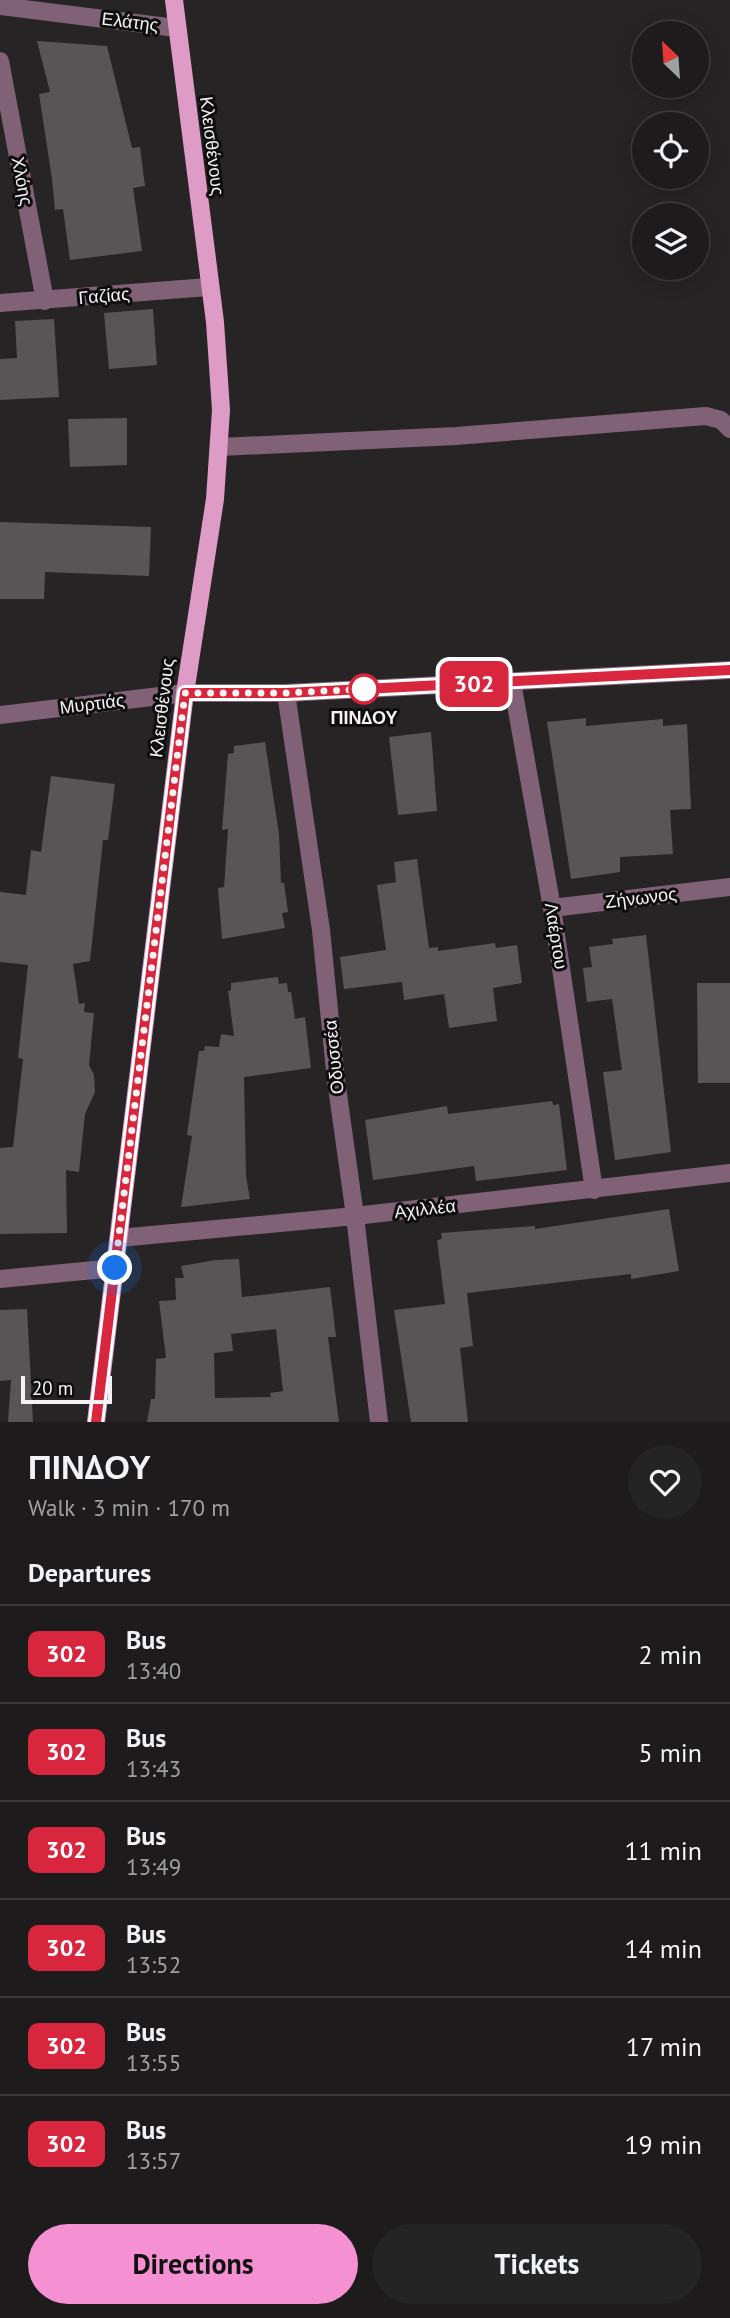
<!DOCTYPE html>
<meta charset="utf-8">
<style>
body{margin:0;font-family:"PT Sans",sans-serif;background:#252425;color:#f1f3f6;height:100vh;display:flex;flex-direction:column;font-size:26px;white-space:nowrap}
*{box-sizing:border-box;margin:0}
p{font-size:23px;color:#a0a1a3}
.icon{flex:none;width:38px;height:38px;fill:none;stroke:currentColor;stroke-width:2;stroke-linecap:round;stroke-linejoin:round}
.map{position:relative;height:1422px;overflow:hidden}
.sheet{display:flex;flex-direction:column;background:#1d1b1c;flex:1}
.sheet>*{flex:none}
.badge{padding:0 14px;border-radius:10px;font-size:24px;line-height:46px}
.needle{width:46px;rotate:335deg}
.fabs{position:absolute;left:632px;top:21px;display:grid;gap:14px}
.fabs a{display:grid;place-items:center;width:77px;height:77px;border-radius:50%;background:#1d1b1c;box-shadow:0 4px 18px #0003,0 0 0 2px #3b393b;font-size:35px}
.scale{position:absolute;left:21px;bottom:18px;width:91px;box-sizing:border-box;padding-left:7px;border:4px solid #f4f2f3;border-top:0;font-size:19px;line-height:24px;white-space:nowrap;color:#f4f2f3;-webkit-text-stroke:5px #0f0e0f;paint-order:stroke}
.you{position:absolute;width:35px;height:35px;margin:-18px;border:5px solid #fff;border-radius:50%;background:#1a73e8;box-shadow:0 0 0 10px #1a73e833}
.map>.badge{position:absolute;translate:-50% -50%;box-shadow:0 0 0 4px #fff}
h2{padding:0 28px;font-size:26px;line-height:63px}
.round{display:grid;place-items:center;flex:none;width:74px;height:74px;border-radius:37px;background:#252425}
.headline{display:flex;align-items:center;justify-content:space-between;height:119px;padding:0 28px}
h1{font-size:33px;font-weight:700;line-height:52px}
.cta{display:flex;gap:14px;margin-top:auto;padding:14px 28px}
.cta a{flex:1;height:80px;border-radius:42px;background:#f591d2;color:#111;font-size:28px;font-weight:700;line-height:80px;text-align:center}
.cta a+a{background:#252425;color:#f1f3f6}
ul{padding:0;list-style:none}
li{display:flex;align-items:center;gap:21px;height:98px;padding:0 28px;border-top:2px solid #3b393b}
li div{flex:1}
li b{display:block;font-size:26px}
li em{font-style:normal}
li .badge{min-width:77px;font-weight:700;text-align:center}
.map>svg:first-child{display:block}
.building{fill:#595557;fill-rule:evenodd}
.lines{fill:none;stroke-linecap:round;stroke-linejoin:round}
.minor{stroke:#816175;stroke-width:18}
.major{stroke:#de9bc5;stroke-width:18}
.line-casing{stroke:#fff;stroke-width:16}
.line{stroke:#d7263d;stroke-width:10}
.walk{stroke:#f4f2f3;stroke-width:7;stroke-dasharray:0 12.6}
.stop-dot{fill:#fff;stroke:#d7263d;stroke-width:3.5}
.labels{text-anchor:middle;stroke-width:6;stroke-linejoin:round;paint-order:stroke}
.street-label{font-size:18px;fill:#f4f2f3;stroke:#0f0e0f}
.stop-label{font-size:18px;font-weight:bold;fill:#f4f2f3;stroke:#0f0e0f}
</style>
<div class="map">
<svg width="730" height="1422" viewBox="0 0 730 1422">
<rect width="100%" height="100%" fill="#272426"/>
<path class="building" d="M37 41 107 46 132 148 140 147 145 186 133 188 142 251 70 260 63 209 55 210 52 179 39 94 50 92Z
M153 309 157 365 109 369 104 313Z
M54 319 59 397 0 400V359L17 358 15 321Z
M127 418V465L70 467 68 419Z
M0 522 151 527 149 576 45 572 44 599H0Z
M586 718V726L663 719V726L687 724 691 809 670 810 673 854 620 857V872L571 879 547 722Z
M431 732 437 811 398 815 389 737Z
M265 742 279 834 281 883H284L288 912 282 913 285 928 222 939 218 888 224 887 228 829 222 830 228 754 234 753V746Z
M51 776 115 784 108 840H103L90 961 73 964 79 1004 85 1003 84 1012 94 1013 89 1065 94 1075 95 1092 85 1114 79 1172 66 1170 67 1233 0 1234V1148L13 1147 23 1059 18 1058 28 965 0 962V892L26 895 31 850 41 852Z
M417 859 429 948 438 947V951L495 943 496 948 517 945 522 983 493 988 497 1021 449 1028 444 994 404 1000 402 982 344 989 340 957 386 950 377 885 396 882 394 862Z
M646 935 671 1152 615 1160 603 1072 622 1070 612 999 587 1002 583 968 592 967 589 947 613 944 612 939Z
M278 977 279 984 287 983 288 992H291L295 1019 305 1017 311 1068 244 1077 246 1176 250 1199 181 1207 192 1136 187 1135 199 1051H204L205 1046 219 1047 221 1034 234 1036 228 991 231 990V983Z
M697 983H730V1083H698Z
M552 1101 553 1105 559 1104 567 1170 476 1181 474 1166 373 1180 365 1120 447 1106 448 1114Z
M669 1209 679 1271 631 1279V1274L467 1293 473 1346 460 1348 468 1422H411L394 1310 445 1304 437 1240 442 1239 441 1233 535 1226V1229Z
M239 1259 242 1297 330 1287 336 1337H328L339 1422H147L151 1399H155L156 1359 166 1358 159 1301 176 1300 175 1278H184L181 1266 216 1260ZM276 1329 283 1391 270 1393 271 1397 215 1398 214 1353 233 1351 231 1334Z
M27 1309 33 1422H8L11 1380 0 1381V1310Z"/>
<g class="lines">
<path class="minor" d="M0 6 176 28
M0 61 45 301
M0 303 208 287
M220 447 456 436 706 416 721 420 730 429
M512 682 552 908 594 1190
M286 693 321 930 336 1080 355 1216 379 1422
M0 715 185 693H286L730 670
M552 908 730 887
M119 1238 355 1216 730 1173
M0 1279 115 1268"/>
<path class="major" d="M96 1422 185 693 215 499 221 410 215 322 174 0"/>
</g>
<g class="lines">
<g class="line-casing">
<path id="line" d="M96 1422 185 693H286L730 670"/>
</g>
<use href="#line" class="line"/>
<path class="walk" d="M115 1268 185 693H286L364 689"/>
</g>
<circle class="stop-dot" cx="364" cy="689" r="14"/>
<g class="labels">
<g class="street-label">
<text transform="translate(130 22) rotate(7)" y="6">Ελάτης</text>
<text transform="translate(212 146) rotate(83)" y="6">Κλεισθένους</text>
<text transform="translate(22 181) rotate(79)" y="6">Χλόης</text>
<text transform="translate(104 296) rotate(-5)" y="6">Γαζίας</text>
<text transform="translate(92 704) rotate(-7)" y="6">Μυρτιάς</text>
<text transform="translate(162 708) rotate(-83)" y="6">Κλεισθένους</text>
<text transform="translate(641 898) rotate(-7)" y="6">Ζήνωνος</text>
<text transform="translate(556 936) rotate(81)" y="6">Λαέρτου</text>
<text transform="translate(334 1057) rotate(-96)" y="6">Οδυσσέα</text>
<text transform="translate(425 1209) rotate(-6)" y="6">Αχιλλέα</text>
</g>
<g class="stop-label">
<text x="364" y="724">ΠΙΝΔΟΥ</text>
</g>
</g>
</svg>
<div class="fabs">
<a><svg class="needle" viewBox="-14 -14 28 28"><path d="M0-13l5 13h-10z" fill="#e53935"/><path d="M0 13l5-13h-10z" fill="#a0a1a3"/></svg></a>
<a><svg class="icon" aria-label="locate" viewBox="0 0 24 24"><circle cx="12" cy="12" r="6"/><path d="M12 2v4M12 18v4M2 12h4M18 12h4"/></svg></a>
<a><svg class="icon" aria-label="layers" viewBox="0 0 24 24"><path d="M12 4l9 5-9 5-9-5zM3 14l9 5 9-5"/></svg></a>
</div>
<div class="scale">20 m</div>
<div class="you" style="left:115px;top:1268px"></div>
<b class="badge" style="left:474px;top:684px;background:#d7263d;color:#fff">302</b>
</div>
<section class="sheet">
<div class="headline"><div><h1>ΠΙΝΔΟΥ</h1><p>Walk · 3 min · 170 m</p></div><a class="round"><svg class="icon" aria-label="heart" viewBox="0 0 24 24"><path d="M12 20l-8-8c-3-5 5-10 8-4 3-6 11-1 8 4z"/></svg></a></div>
<h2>Departures</h2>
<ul>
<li><span class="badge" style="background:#d7263d;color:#fff">302</span><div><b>Bus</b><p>13:40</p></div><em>2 min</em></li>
<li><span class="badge" style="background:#d7263d;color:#fff">302</span><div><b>Bus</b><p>13:43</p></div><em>5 min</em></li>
<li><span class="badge" style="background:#d7263d;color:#fff">302</span><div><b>Bus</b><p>13:49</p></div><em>11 min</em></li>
<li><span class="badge" style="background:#d7263d;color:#fff">302</span><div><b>Bus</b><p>13:52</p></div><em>14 min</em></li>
<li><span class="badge" style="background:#d7263d;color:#fff">302</span><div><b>Bus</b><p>13:55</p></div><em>17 min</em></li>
<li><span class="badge" style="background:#d7263d;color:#fff">302</span><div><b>Bus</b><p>13:57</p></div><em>19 min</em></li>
</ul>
<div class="cta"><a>Directions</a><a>Tickets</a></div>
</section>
